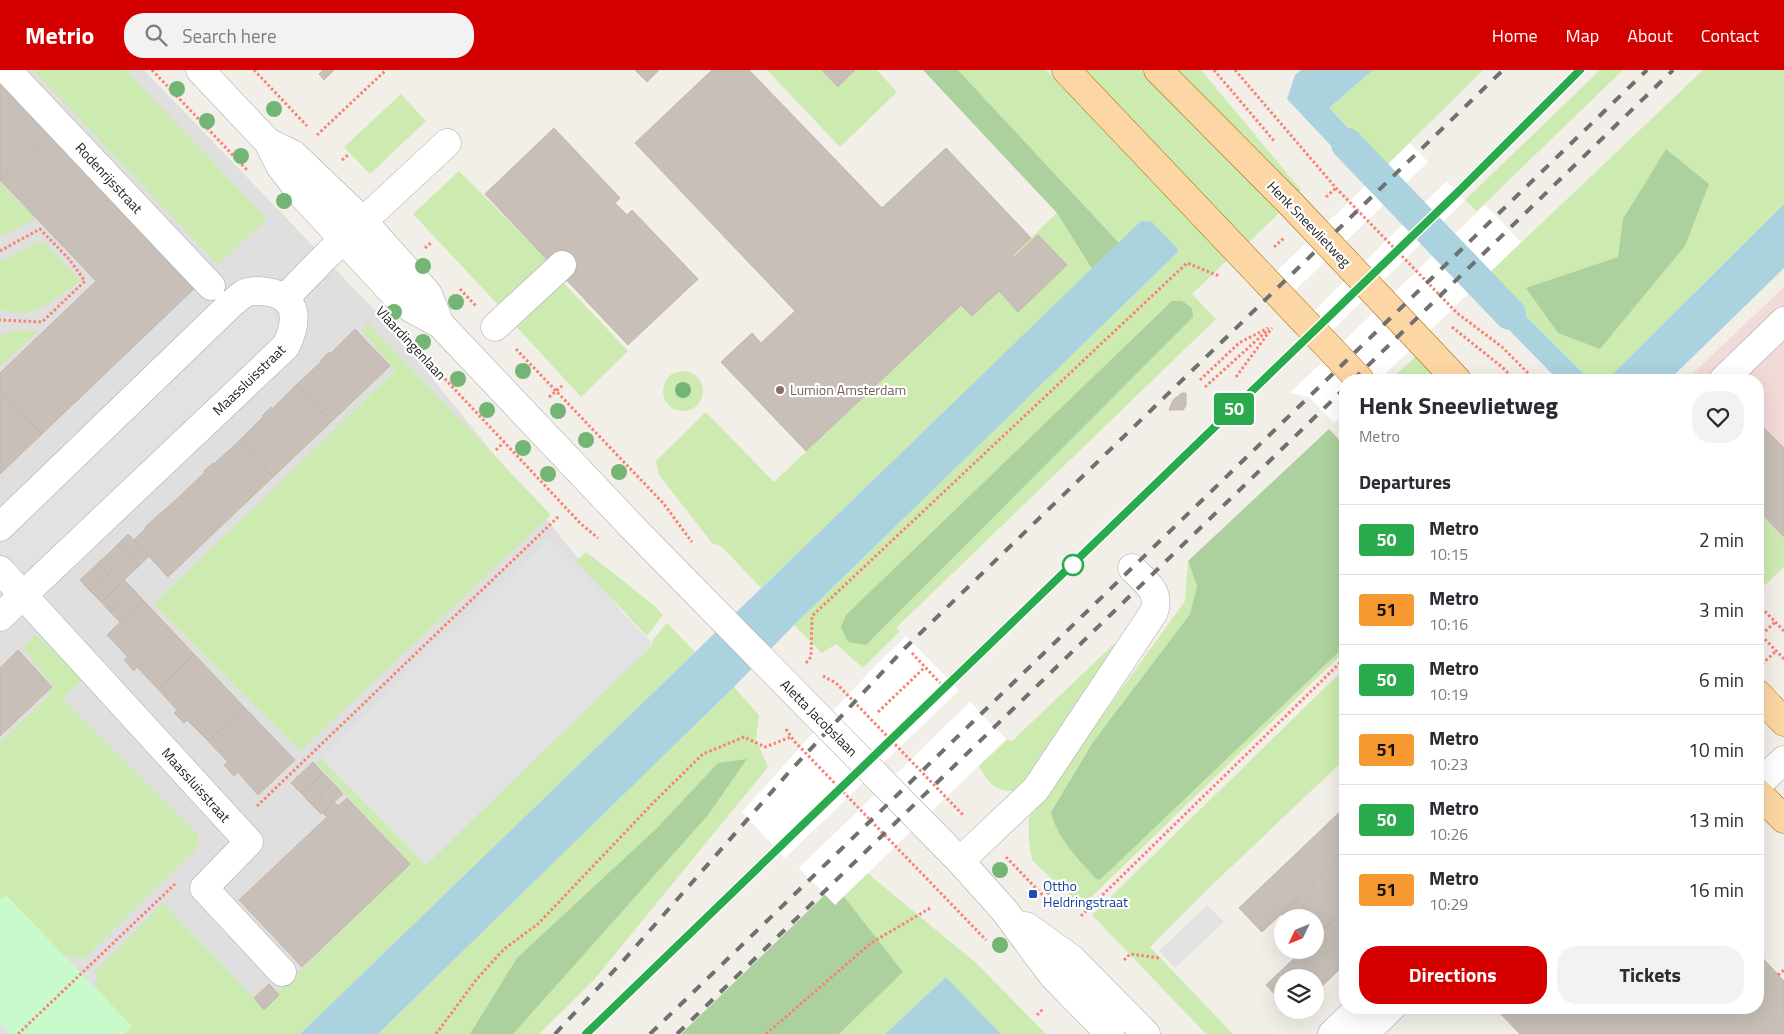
<!DOCTYPE html>
<style>
body{margin:0;font-family:"Titillium Web",sans-serif;background:#f2f2f3;color:#2b2b33;height:100vh;display:flex;flex-direction:column;font-size:19px;white-space:nowrap}
*{box-sizing:border-box;margin:0}
p{font-size:16px;color:#7c7c81}
.icon{flex:none;width:28px;height:28px;fill:none;stroke:currentColor;stroke-width:2;stroke-linecap:round;stroke-linejoin:round}
.map{position:relative;flex:1;overflow:hidden}
.side{position:absolute;left:1339px;top:304px;width:425px;height:640px;display:flex;flex-direction:column;background:#fff;border-radius:20px;box-shadow:0 5px 20px #0002}
.side>*{flex:none}
.badge{padding:0 10px;border-radius:4px;font-size:18px;line-height:32px}
.needle{width:32px;rotate:227deg}
.buttons{position:absolute;left:1274px;top:839px;display:grid;gap:10px}
.buttons a{display:grid;place-items:center;width:50px;height:50px;border-radius:50%;background:#fff;box-shadow:0 5px 20px #0002;font-size:25px}
.map>.badge{position:absolute;translate:-50% -50%;box-shadow:0 0 0 2px #fff}
h2{padding:0 20px;font-size:19px;line-height:45px}
.round{display:grid;place-items:center;flex:none;width:52px;height:52px;border-radius:20px;background:#f2f2f3}
.overview{display:flex;align-items:center;justify-content:space-between;height:85px;padding:0 20px}
h1{font-size:24px;font-weight:700;line-height:38px}
.cta{display:flex;gap:10px;margin-top:auto;padding:10px 20px}
.cta a{flex:1;height:58px;border-radius:20px;background:#d40000;color:#fff;font-size:20px;font-weight:700;line-height:58px;text-align:center}
.cta a+a{background:#f2f2f3;color:#2b2b33}
ul{padding:0;list-style:none}
li{display:flex;align-items:center;gap:15px;height:70px;padding:0 20px;border-top:1px solid #e1e1e2}
li div{flex:1}
li b{display:block;font-size:19px}
li em{font-style:normal}
li .badge{min-width:55px;font-weight:700;text-align:center}
header{display:flex;align-items:center;gap:30px;box-sizing:border-box;height:70px;padding:0 25px;background:#d40000;color:#fff}
header strong{font-size:24px}
nav{display:flex;gap:28px;margin-inline-start:auto;font-size:18px}
.search{width:350px;height:45px;background:#f2f2f3;display:flex;align-items:center;gap:12px;box-sizing:border-box;padding:0 18px;border-radius:20px;color:#7c7c81;font-size:19px}
.map>svg:first-child{display:block}
.residential{fill:#e0dfdf}
.commercial{fill:#f2dad9}
.grass{fill:#cdebb0}
.forest{fill:#add19e}
.park{fill:#c8facc}
.parking{fill:#e2e2e2}
.water{fill:#aad3df}
.pier{fill:#fff}
.lines{fill:none;stroke-linecap:round;stroke-linejoin:round}
.canal{stroke:#aad3df;stroke-width:32}
.building{fill:#c7bfb8;stroke:#c4b6ab}
.minor-casing{stroke:#a9a9a9;stroke-width:29}
.major-casing{stroke:#a06b00;stroke-width:29}
.path{stroke:#fa8072;stroke-width:3;stroke-dasharray:2.5 2.5;stroke-linecap:butt}
.minor{stroke:#fff;stroke-width:28}
.major{stroke:#fcd6a4;stroke-width:28}
.rail{stroke:#707070;stroke-width:4;stroke-dasharray:10 10;stroke-linecap:butt}
.tree{fill:#74b475}
.line-casing{stroke:#fff;stroke-width:11}
.line{stroke:#29ab4d;stroke-width:8}
.education-dot{fill:#8d6e63;stroke:#fff;stroke-width:2}
.stop-dot{fill:#fff;stroke:#29ab4d;stroke-width:2.5}
.transit-dot{fill:#1a4fb4;stroke:#fff;stroke-width:2}
.labels{text-anchor:middle;stroke-width:4.5;stroke-linejoin:round;paint-order:stroke}
.street-label{font-size:14px;fill:#222;stroke:#fff}
.education-label{font-size:14px;fill:#785e54;stroke:#fff;text-anchor:start}
.transit-label{font-size:14px;fill:#164399;stroke:#fff;text-anchor:start}
</style>
<header>
<strong>Metrio</strong>
<div class="search"><svg class="icon" aria-label="search" viewBox="0 0 24 24"><circle cx="10" cy="10" r="6"/><path d="M15 15l6 6"/></svg>Search here</div>
<nav><a>Home</a><a>Map</a><a>About</a><a>Contact</a></nav>
</header>
<div class="map">
<svg width="1784" height="964" viewBox="0 0 1784 964">
<rect width="100%" height="100%" fill="#f2efe9"/>
<path class="residential" d="M0 0H144L390 256 662 592 282 964H0Z"/>
<path class="commercial" d="M1784 217V484L1758 455V310H1686Z"/>
<path class="grass" d="M33 0H126L267 149 218 195Z
M767 0H877L897 22 840 77Z
M958 0H1046L1230 188 1192 224 1216 249 896 558 900 561 863 598 836 574 822 583 794 555 1178 182 1141 151 1119 173Z
M1076 0H1146L1279 143 1245 176Z
M1168 0H1201L1301 120 1292 129Z
M1373 0H1483L1385 97 1329 38Z
M1600 0H1623L1477 141 1465 130Z
M1703 0H1784V134L1610 308 1590 310 1486 206Z
M401 24 426 51 370 104 344 77Z
M459 101 550 192 501 238 413 144Z
M0 112 36 149 0 167Z
M1057 143 1092 199 761 518 722 477 712 473 659 405 656 391 706 342 774 412Z
M43 171 81 210C66 221 49 236 31 242 22 245 10 242 0 240V192L27 177Z
M561 210 628 281 581 327 514 254Z
M368 253 551 445 300 681 154 534 395 301 361 260Z
M30 260 37 262 0 297V266L11 261Z
M1417 285 1440 310H1390Z
M663 321a20 20 0 1 1 40 0a20 20 0 1 1-40 0Z
M1758 441 1784 469V497L1763 517 1758 511Z
M586 482 655 536 663 545 647 566 576 491Z
M1188 491 1197 516 1190 544 1093 672 1051 742 1096 809 1100 810 1345 576V581L1081 837 1032 790 1029 771V747L1185 531Z
M667 553 695 582 300 964H124L132 956 98 921 95 901 163 833 261 936 304 897 410 794 316 693 320 688 426 795 653 575 652 571Z
M35 564 83 609 63 629 199 765 196 779 84 889 63 885 6 825 0 830V672L49 626 51 613 23 578Z
M1114 574 1117 577 1020 720C998 724 989 715 979 696L1007 670 1012 671Z
M1345 598V689L1211 816 1150 877 1233 964H1206L1092 845Z
M734 617 759 645 756 670 768 697 593 911 539 964H378Z
M860 797 976 893 1046 964H1001L946 907 885 964H839L903 902 835 815Z"/>
<path class="forest" d="M923 0H958L1119 173 1092 199 1057 143Z
M1666 79 1709 114 1685 176 1600 279 1558 263 1526 218 1618 187 1623 149Z
M1172 231H1182L1192 238 1193 247 866 575 848 572 841 557 846 545Z
M1329 359 1345 376V576L1100 810 1096 809C1079 789 1057 769 1051 742L1093 672 1190 544 1197 516 1188 491Z
M747 689 708 745 513 964H470L517 888 656 759 718 693Z
M835 815 903 902 839 964H681Z"/>
<path class="park" d="M6 825 132 956 124 964H10L0 953V830Z"/>
<path class="parking" d="M247 233 272 236 281 264 33 501 19 502 6 495 0 481 1 468Z
M550 468 653 574 426 795 320 688Z
M1207 835 1224 852 1175 898 1159 881Z"/>
<path class="water" d="M1301 0H1373L1329 38 1385 97 1367 114 1287 29 1295 5Z
M1784 134V198L1669 310H1595L1610 307Z
M1141 151 1152 152 1177 178 1178 182 794 555 734 617 378 964H300Z
M1486 206 1590 310H1558L1471 221Z
M946 907 1001 964H885Z"/>
<path class="pier" d="M1410 73 1428 92 1278 237 1275 234 1272 237 1256 221Z
M1447 111 1465 130 1312 280 1296 263 1299 259 1298 257Z
M1485 135 1521 172 1486 206 1379 310H1345V342L1334 353 1309 327 1290 323Z
M906 566 959 620 785 788 742 742 831 643 877 594Z
M970 632 1006 669 835 835 799 798Z"/>
<g class="lines">
<path class="canal" d="M1347 74 1510 244"/>
</g>
<path class="building" d="M323 0H334L324 10 319 4Z
M635 0H659L647 12Z
M712 0H749L882 138 946 78 1031 168 1012 186 1013 188 1038 165 1067 195 1018 242 999 221 972 246 961 235 806 381 721 292 752 263 761 273 795 241 635 73Z
M822 0H855L838 17Z
M0 5 52 60 0 110Z
M554 58 620 128 615 133 627 145 632 140 698 209 628 275 485 124Z
M53 60 199 214 42 364 0 319V303L96 211 0 110Z
M355 259 390 296 331 352 296 315 321 292 320 291 329 282 330 284Z
M296 315 331 352 273 407 239 371 263 347 262 346 271 337 272 339Z
M0 319 42 364 0 404Z
M1182 323H1186V336L1183 340H1169L1173 330Z
M1762 356 1784 378V467L1758 440V360Z
M239 371 273 407 215 462 180 426 205 402 204 401 213 393 214 394Z
M180 426 215 462 168 507 134 470 146 458 145 457Z
M128 464 149 486 139 496 118 474Z
M118 474 139 496 129 505 108 484Z
M108 484 129 505 119 515 98 493Z
M98 493 108 504 90 521 80 510Z
M108 504 119 515 101 532 90 521Z
M124 510 134 520 110 542 101 532Z
M134 520 143 530 120 552 110 542Z
M143 530 194 584 158 619 137 597 134 601 124 590 128 587 107 565Z
M18 580 52 617 0 666V598Z
M194 584 244 637 208 671 187 650 184 653 174 643 177 640 158 619Z
M244 637 295 690 258 725 238 702 234 706 224 695 228 692 208 671Z
M313 692 323 703 301 723 291 713Z
M323 703 333 713 311 734 301 723Z
M333 713 343 724 321 744 311 734Z
M347 728 410 794 302 897 239 830 327 747 323 743 334 732 338 736Z
M1345 737V783L1262 862 1239 838Z
M1345 783V839L1315 868V848H1285L1281 844Z
M1345 839V894L1315 923V908H1282V932L1266 915 1303 880H1315V868Z
M1758 883 1784 911V964H1520L1495 938H1758Z
M269 914 279 925 264 940 254 928Z"/>
<g class="lines">
<g class="minor-casing">
<path id="minor" d="M7 0 211 216
M200 0 268 72 280 96 304 127 395 225 412 239 440 254 635 460 960 791 1004 840 1053 906 1110 964
M268 72 293 84 363 151 428 224 440 254
M285 228 328 184 447 73
M495 257 562 195
M1723 310 1784 251
M0 457 230 235C235 231 240 226 245 223 251 220 261 221 268 222 300 227 297 253 286 276L0 547
M0 500 249 772 204 818 282 902
M1758 714 1784 690
M960 791 1036 719 1154 542C1161 521 1145 512 1132 498
M1026 856 1072 889 1146 964
M1332 964 1359 938
M1364 964 1391 938"/>
</g>
<g class="major-casing">
<path id="major" d="M1066 0 1360 310
M1158 0 1291 134 1457 310
M1758 624 1784 652
M1758 723 1784 749"/>
</g>
<path class="path" d="M152 0 248 101
M254 0 307 56
M1214 0 1275 72
M1235 0 1336 118 1457 243 1502 277 1535 310
M317 65 386 0
M342 90 349 84
M1326 127 1336 118
M1274 177 1284 168
M425 178 432 172
M0 181 40 159 69 189 85 211 42 252 0 250
M460 219 476 236
M1452 257 1502 297 1515 310
M414 276 581 454 598 468
M516 279 663 433 692 472
M1236 307 1272 258
M1200 310 1239 273 1268 258
M1205 317 1269 259
M549 327 562 316
M496 380 504 372
M1758 534 1784 561
M1758 562 1784 589
M1758 568 1775 552
M912 583 940 613
M806 593 811 587 812 546 1187 193 1219 206
M1762 594 1776 581
M823 606 836 613 964 746
M878 642 925 597
M786 659 794 671 986 870
M257 736 559 446
M1006 787 1055 838
M1044 828 1053 817
M1081 846 1345 588
M1124 890 1130 884 1160 888
M1778 905 1784 900
M1037 945 1044 938
M18 964 175 814
M436 964 476 910 504 879 538 854 653 733 703 684 744 667 765 677 791 667
M766 964 871 873 932 837"/>
<use href="#minor" class="minor"/>
<use href="#major" class="major"/>
<path class="rail" d="M1353 310 1673 0
M555 964 623 891 790 701 905 578 1503 0
M586 964 1458 122 1580 0
M650 964 1647 0
M677 964 1345 318"/>
</g>
<g class="tree">
<circle cx="177" cy="19" r="8"/>
<circle cx="274" cy="39" r="8"/>
<circle cx="207" cy="51" r="8"/>
<circle cx="241" cy="86" r="8"/>
<circle cx="284" cy="131" r="8"/>
<circle cx="423" cy="196" r="8"/>
<circle cx="456" cy="232" r="8"/>
<circle cx="394" cy="242" r="8"/>
<circle cx="423" cy="272" r="8"/>
<circle cx="523" cy="301" r="8"/>
<circle cx="458" cy="309" r="8"/>
<circle cx="683" cy="320" r="8"/>
<circle cx="487" cy="340" r="8"/>
<circle cx="558" cy="341" r="8"/>
<circle cx="586" cy="370" r="8"/>
<circle cx="523" cy="378" r="8"/>
<circle cx="619" cy="402" r="8"/>
<circle cx="548" cy="404" r="8"/>
<circle cx="1000" cy="800" r="8"/>
<circle cx="1000" cy="875" r="8"/>
</g>
<g class="lines">
<g class="line-casing">
<path id="line" d="M586 964 1458 122 1580 0"/>
</g>
<use href="#line" class="line"/>
</g>
<circle class="education-dot" cx="780" cy="320" r="5"/>
<circle class="stop-dot" cx="1073" cy="495" r="10"/>
<rect class="transit-dot" x="1028" y="819" width="10" height="10" rx="2.5"/>
<g class="labels">
<g class="street-label">
<text transform="translate(109 108) rotate(47)" y="5">Rodenrijsstraat</text>
<text transform="translate(1309 154) rotate(46)" y="5">Henk Sneevlietweg</text>
<text transform="translate(411 273) rotate(47)" y="5">Vlaardingenlaan</text>
<text transform="translate(249 310) rotate(-44)" y="5">Maassluisstraat</text>
<text transform="translate(819 648) rotate(45)" y="5">Aletta Jacobslaan</text>
<text transform="translate(196 715) rotate(48)" y="5">Maassluisstraat</text>
</g>
<g class="education-label">
<text x="790" y="325">Lumion Amsterdam</text>
</g>
<g class="transit-label">
<text x="1043" y="821">Ottho<tspan x="1043" dy="16">Heldringstraat</tspan></text>
</g>
</g>
</svg>
<div class="buttons">
<a><svg class="needle" viewBox="-14 -14 28 28"><path d="M0-13l5 13h-10z" fill="#e53935"/><path d="M0 13l5-13h-10z" fill="#7c7c81"/></svg></a>
<a><svg class="icon" aria-label="layers" viewBox="0 0 24 24"><path d="M12 4l9 5-9 5-9-5zM3 14l9 5 9-5"/></svg></a>
</div>
<b class="badge" style="left:1234px;top:339px;background:#29ab4d;color:#fff">50</b>
<section class="side">
<div class="overview"><div><h1>Henk Sneevlietweg</h1><p>Metro</p></div><a class="round"><svg class="icon" aria-label="heart" viewBox="0 0 24 24"><path d="M12 20l-8-8c-3-5 5-10 8-4 3-6 11-1 8 4z"/></svg></a></div>
<h2>Departures</h2>
<ul>
<li><span class="badge" style="background:#29ab4d;color:#fff">50</span><div><b>Metro</b><p>10:15</p></div><em>2 min</em></li>
<li><span class="badge" style="background:#f69931;color:#111">51</span><div><b>Metro</b><p>10:16</p></div><em>3 min</em></li>
<li><span class="badge" style="background:#29ab4d;color:#fff">50</span><div><b>Metro</b><p>10:19</p></div><em>6 min</em></li>
<li><span class="badge" style="background:#f69931;color:#111">51</span><div><b>Metro</b><p>10:23</p></div><em>10 min</em></li>
<li><span class="badge" style="background:#29ab4d;color:#fff">50</span><div><b>Metro</b><p>10:26</p></div><em>13 min</em></li>
<li><span class="badge" style="background:#f69931;color:#111">51</span><div><b>Metro</b><p>10:29</p></div><em>16 min</em></li>
</ul>
<div class="cta"><a>Directions</a><a>Tickets</a></div>
</section>
</div>
